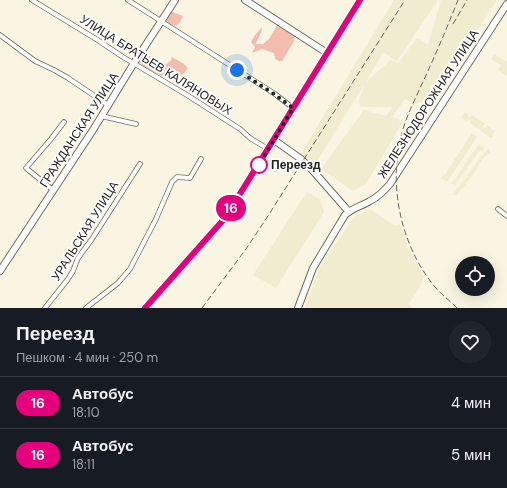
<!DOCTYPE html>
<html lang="ru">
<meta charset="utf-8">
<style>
body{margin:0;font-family:"DM Sans",sans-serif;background:#20242c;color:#f1f3f6;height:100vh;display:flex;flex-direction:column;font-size:15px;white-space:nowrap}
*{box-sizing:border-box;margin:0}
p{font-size:13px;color:#9ea1a6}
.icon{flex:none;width:22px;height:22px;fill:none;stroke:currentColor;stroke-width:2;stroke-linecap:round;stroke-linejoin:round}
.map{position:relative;height:308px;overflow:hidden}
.panel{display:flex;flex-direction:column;background:#171b24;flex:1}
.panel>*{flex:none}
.badge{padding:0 8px;border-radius:13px;font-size:14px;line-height:26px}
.buttons{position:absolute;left:455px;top:256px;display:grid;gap:8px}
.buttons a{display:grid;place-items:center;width:40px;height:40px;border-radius:50%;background:#171b24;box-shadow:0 4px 16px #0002;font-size:20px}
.you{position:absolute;width:20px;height:20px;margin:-10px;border:3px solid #fff;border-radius:50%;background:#1a73e8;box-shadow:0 0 0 6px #1a73e833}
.map>.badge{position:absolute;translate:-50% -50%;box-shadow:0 0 0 2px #fff}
.round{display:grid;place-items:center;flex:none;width:42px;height:42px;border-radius:21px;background:#20242c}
.overview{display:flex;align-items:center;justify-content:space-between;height:68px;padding:0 16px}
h1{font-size:19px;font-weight:600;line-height:30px}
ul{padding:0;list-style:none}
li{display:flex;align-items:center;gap:12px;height:52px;padding:0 16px;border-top:1px solid #363941}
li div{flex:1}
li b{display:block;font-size:15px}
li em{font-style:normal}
li .badge{min-width:44px;font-weight:700;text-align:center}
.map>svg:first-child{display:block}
.built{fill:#f1ebd0}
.green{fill:#f3bcae}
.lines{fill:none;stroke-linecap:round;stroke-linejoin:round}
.street-casing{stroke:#6f6c5b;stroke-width:5.5}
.secondary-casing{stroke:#6f6c5b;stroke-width:8}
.street{stroke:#fff;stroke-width:4}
.secondary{stroke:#fff;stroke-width:6}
.rail{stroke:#69675c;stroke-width:1;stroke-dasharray:6 3;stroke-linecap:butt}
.line-casing{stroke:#fff;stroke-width:9}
.line{stroke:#e6007e;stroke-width:6}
.walk{stroke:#24231c;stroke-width:4;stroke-dasharray:0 7.2}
.stop-dot{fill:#fff;stroke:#e6007e;stroke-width:2}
.labels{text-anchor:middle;stroke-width:4;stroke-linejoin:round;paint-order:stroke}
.street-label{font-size:12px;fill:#24231c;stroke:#fff}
.stop-label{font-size:12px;font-weight:bold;fill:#24231c;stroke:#fff;text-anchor:start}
</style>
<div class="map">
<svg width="507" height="308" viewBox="0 0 507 308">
<rect width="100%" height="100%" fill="#f9f5e2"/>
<path class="built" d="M394 0H438L397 61 383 52 366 82 391 60 398 63 417 38 428 45 441 0H497L457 62 452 64 429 98 416 104 405 99 392 117 403 121 366 184 353 191 321 169 364 110 386 116 392 107H360L359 101 364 85 314 166 300 155Z
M494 54 507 62V76L498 70 501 65 491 59Z
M465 112 469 115 468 117 469 118 472 115 485 124 483 127 484 128 487 125 495 131 493 134 494 135 491 138 470 123 471 121 469 119 467 122 461 117Z
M472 133 477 137 447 182 441 178 443 175 444 176Z
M479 144 484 148 482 151 480 150 455 185 452 183Z
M488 149 490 152 482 160 472 176 456 196 453 194 468 175 479 159Z
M307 192 320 199 324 212 276 288 253 275Z
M370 209 394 225 400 224 408 247 415 262 424 276 421 284 415 295 408 304 413 308H305L320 266 354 217Z"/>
<path class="green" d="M170 11 183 16 180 22 176 26 168 23 166 19Z
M277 25 295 35 294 41 282 61H279L275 59 274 53 262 49 252 53 255 47 251 42 255 35 262 27C262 34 257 38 256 44H263L269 39Z
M143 54H146L154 59 167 64 171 60 172 57 184 64 188 68 185 72 174 81 144 68 139 62Z"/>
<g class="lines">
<g class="street-casing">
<path id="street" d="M32 0 96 39 123 57 187 95 240 129 250 138 268 149
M128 0 275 94 293 108
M0 35 35 61 54 70 68 78 108 105
M101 116 136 124
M53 190 26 168 51 139 64 122
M498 209 507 216
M45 308 68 279 73 271 78 258 92 239 140 164
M86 308 118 283 130 269 156 219 172 182 177 177 190 178 201 159"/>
</g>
<g class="secondary-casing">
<path id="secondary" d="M245 0 327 53
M274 140 301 159 314 172 349 212
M0 271 93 130 134 63 175 0
M145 308 225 218 360 0
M298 308 313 268 345 215C352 208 362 206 370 201 378 197 384 191 390 184L507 4"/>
</g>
<use href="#street" class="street"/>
<use href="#secondary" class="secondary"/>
<path class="rail" d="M453 24 467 0
M202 308 246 249 266 219 405 0
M457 308C450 301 442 295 435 287 400 245 387 182 403 129 409 110 419 91 427 73 438 49 448 25 458 0"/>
</g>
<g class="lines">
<g class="line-casing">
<path id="line" d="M145 308 225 218 360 0"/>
</g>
<use href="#line" class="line"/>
<path class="walk" d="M237 70 274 94 293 108 259 165"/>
</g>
<circle class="stop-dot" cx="259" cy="165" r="8"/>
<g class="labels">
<g class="street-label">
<text transform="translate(156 65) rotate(32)" y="4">УЛИЦА БРАТЬЕВ КАЛЯНОВЫХ</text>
<text transform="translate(428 104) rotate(-57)" y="4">ЖЕЛЕЗНОДОРОЖНАЯ УЛИЦА</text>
<text transform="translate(79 130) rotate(-57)" y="4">ГРАЖДАНСКАЯ УЛИЦА</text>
<text transform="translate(85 231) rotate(-58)" y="4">УРАЛЬСКАЯ УЛИЦА</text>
</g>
<g class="stop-label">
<text x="271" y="169">Переезд</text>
</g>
</g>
</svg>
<div class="buttons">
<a><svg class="icon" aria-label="locate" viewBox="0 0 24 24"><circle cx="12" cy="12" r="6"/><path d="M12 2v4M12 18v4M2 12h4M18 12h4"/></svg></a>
</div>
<div class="you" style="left:237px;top:70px"></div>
<b class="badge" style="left:231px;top:208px;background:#e6007e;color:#fff">16</b>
</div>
<section class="panel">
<div class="overview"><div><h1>Переезд</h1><p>Пешком · 4 мин · 250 m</p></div><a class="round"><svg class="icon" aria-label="heart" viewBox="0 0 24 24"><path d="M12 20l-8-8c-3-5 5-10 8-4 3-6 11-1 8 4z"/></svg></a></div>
<ul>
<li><span class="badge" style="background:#e6007e;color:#fff">16</span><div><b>Автобус</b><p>18:10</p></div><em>4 мин</em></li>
<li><span class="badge" style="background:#e6007e;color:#fff">16</span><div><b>Автобус</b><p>18:11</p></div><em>5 мин</em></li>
</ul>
</section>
